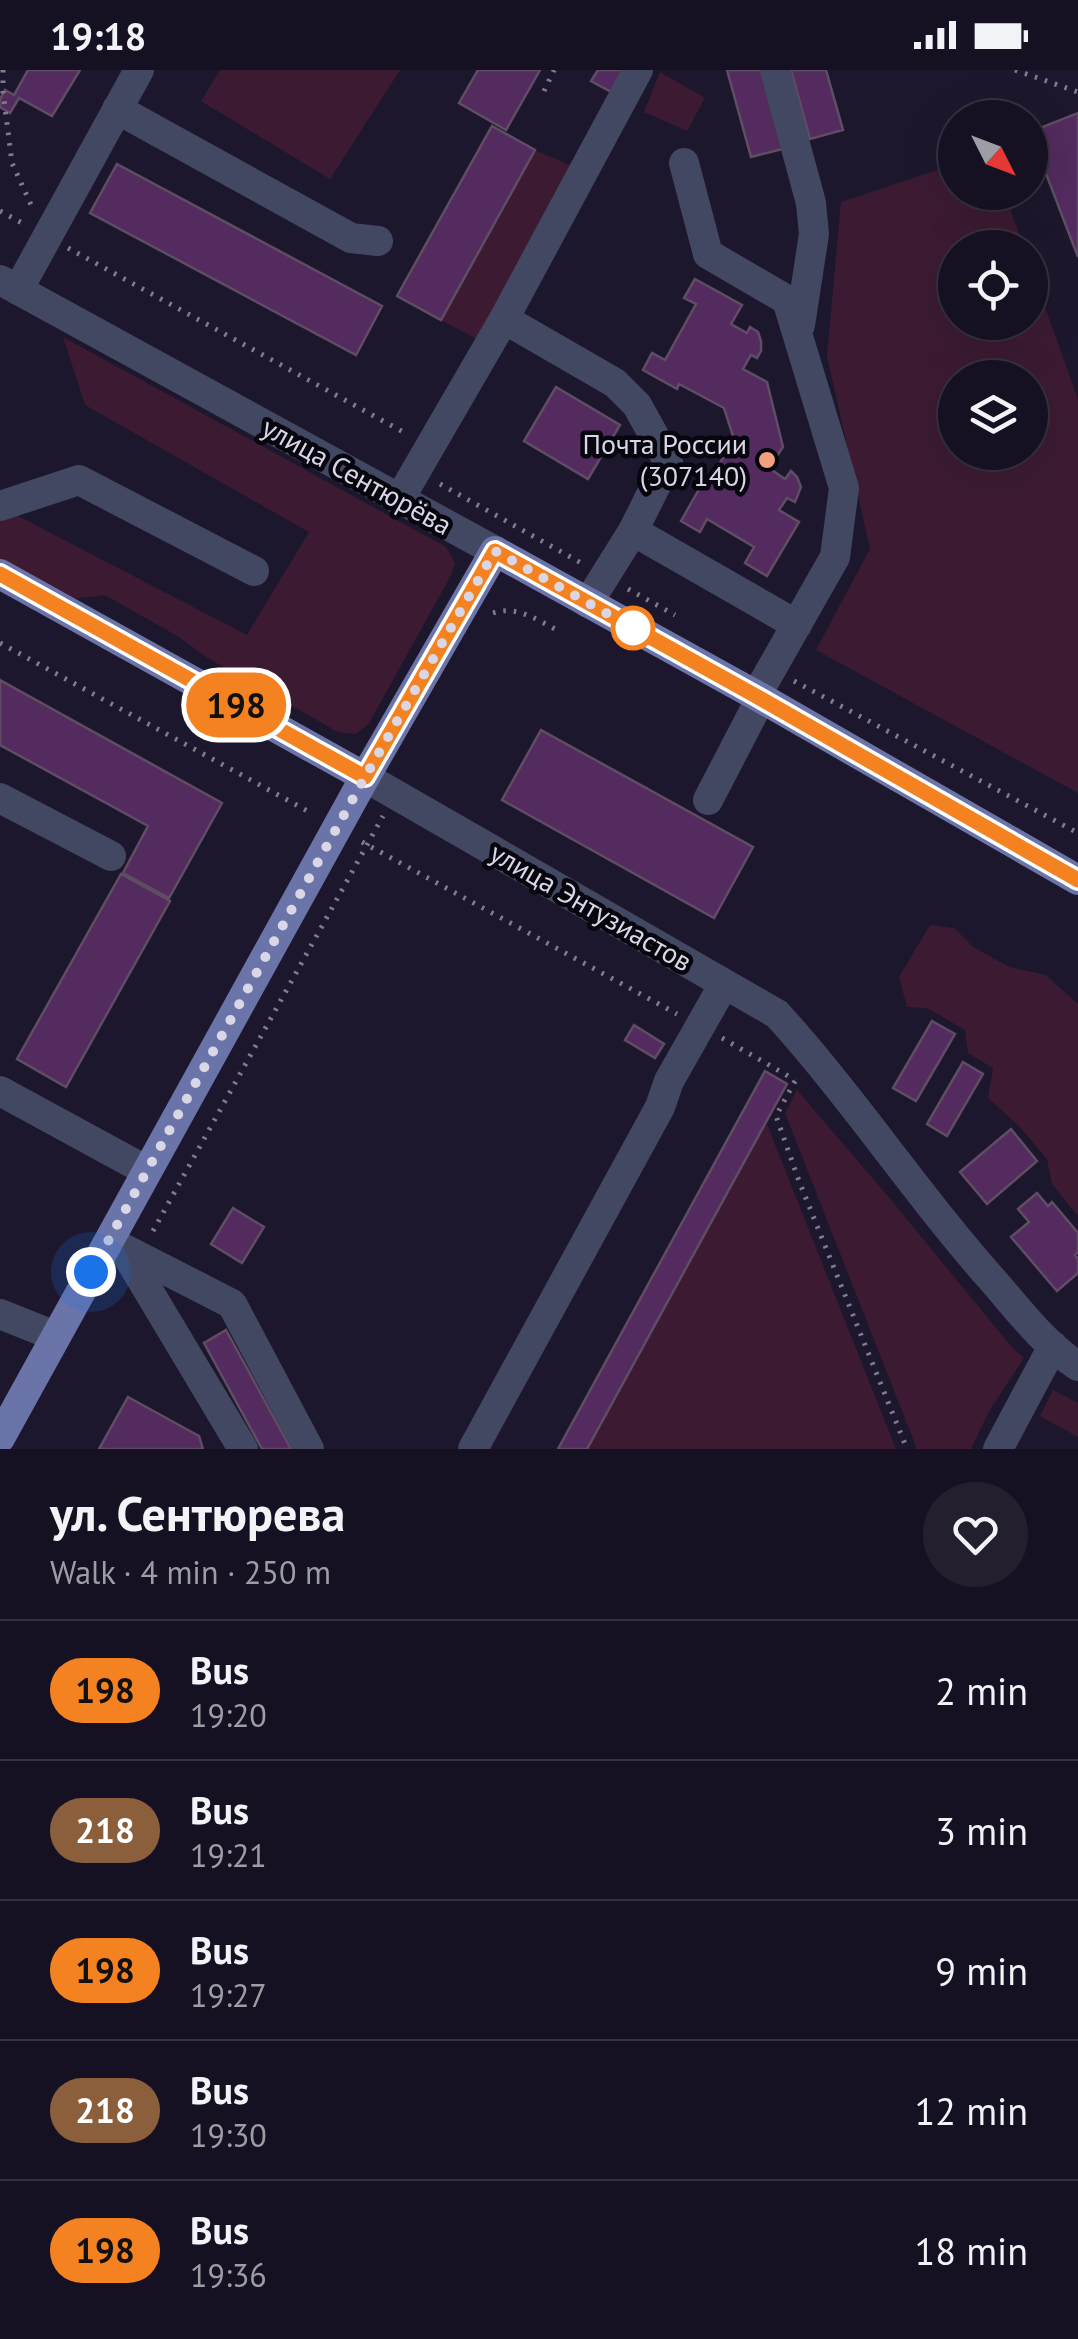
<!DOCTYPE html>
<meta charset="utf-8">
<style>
body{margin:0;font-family:"PT Sans",sans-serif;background:#231f2f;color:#f1f3f6;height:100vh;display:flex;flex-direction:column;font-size:38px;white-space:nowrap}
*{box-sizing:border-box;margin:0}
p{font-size:32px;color:#9e9da5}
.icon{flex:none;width:55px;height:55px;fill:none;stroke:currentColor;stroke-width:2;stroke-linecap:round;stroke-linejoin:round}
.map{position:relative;height:1379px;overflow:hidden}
.sheet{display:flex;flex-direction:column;background:#161122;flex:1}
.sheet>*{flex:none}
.badge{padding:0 20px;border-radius:32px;font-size:35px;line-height:65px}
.needle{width:65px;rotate:132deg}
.fabs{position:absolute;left:938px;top:30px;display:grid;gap:20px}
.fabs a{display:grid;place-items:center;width:110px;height:110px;border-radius:50%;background:#161122;box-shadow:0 10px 40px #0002,0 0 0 2px #353140;font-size:50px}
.you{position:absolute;width:50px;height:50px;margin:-25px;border:8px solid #fff;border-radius:50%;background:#1a73e8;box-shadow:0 0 0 15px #1a73e833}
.map>.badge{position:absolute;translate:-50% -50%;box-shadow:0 0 0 5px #fff}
.round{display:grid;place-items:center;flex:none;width:105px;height:105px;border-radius:52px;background:#231f2f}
.head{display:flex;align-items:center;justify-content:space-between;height:170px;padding:0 50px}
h1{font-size:48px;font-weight:800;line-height:75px}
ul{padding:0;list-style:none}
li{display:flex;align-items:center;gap:30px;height:140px;padding:0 50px;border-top:2px solid #353140}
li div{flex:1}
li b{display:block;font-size:38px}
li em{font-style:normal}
li .badge{min-width:110px;font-weight:700;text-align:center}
.status{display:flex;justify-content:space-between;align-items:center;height:70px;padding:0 50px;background:#161122;direction:ltr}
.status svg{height:28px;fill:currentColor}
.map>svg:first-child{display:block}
.green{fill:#3c1b32;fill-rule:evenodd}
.building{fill:#532b5e;stroke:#5f4d64;stroke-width:2.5}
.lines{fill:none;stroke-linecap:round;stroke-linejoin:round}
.path{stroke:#807c8e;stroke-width:5;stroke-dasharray:2.5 8;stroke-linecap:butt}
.minor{stroke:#434862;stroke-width:30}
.major{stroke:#6a74a9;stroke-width:30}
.line-casing{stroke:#fff;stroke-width:22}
.line{stroke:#f58220;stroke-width:15}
.walk{stroke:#d9d6e5;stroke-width:10;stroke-dasharray:0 18}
.poi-dot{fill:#f1a17d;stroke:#07050d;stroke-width:4}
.stop-dot{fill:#fff;stroke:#f58220;stroke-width:5}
.labels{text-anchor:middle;stroke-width:9;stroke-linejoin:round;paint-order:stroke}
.poi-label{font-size:28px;fill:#d9d6e5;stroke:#07050d;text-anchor:end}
.street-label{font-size:28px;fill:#d9d6e5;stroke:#07050d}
</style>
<div class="status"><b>19:18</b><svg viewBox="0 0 49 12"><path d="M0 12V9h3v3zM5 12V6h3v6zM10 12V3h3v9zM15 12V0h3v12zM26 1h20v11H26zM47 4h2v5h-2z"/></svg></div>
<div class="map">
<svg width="1078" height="1379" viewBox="0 0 1078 1379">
<rect width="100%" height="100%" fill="#1d172d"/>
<path class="green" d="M220 0H400L330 109 201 31Z
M660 2 705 28 687 61 644 42Z
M535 80 583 101 488 275 441 250Z
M955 94V122L1004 123 1024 177 955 178V252H1030V195L1078 329V723L816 580 870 479 827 286 841 132ZM955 308H1030V382H955Z
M63 267 446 477 455 493 451 505 368 655 355 664 338 662 206 587 179 567 105 525 72 529 0 490V449L16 445 247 565 309 462 85 335Z
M930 855 954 858 973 877 1009 897 1046 905 1078 934V1146L1052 1114 1047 1089 1018 1055 988 1028 993 998 968 983 965 960 927 938 907 937 899 907Z
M797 1020 887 1125 1010 1275 1024 1288 989 1341 971 1379H917L785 1043Z
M766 1052 896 1379H587Z
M1053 1320 1078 1333V1367L1040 1346Z"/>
<path class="building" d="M28 0H80L52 46 19 28 10 43 0 37V29L5 20 14 25Z
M478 0H540L506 60 459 33Z
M598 0H629L615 24 591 11Z
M727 0H765L786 78 751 87Z
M791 0H826L843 60 810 69Z
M1078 43V187L1030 62Z
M492 56 535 80 441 250 397 226Z
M117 94 382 236 356 285 90 143Z
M695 209 742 235 731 254 747 263 750 257 758 262 761 271V281L757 288 751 285 743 299 767 312 783 377 769 398 785 409 791 401 797 407 801 417 795 432 787 428 779 440 799 452 767 506 745 493 754 477 707 449 700 462 681 451 702 414 706 417 734 369 724 338 679 314 677 319 643 300 652 283 665 290 696 234 684 228Z
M556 317 620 355 588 409 524 371Z
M0 610 222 733 169 828 123 803 148 756 0 675Z
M541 660 753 777 714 848 502 730Z
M121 804 170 831 66 1017 17 989Z
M932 951 955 964 916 1031 893 1018Z
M634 955 664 974 655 988 625 970Z
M963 992 983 1004 947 1066 927 1054Z
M765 1001 787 1014 766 1052 587 1379H558Z
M1011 1059 1037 1091 987 1134 960 1102Z
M1037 1123 1048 1136 1052 1132 1078 1163V1182L1075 1185 1078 1189V1203L1057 1221 1011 1167 1029 1152 1018 1139Z
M233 1138 264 1157 242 1193 211 1174Z
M226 1260 291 1379H262L204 1273Z
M128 1327 199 1366 203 1379H99Z"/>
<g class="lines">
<path class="path" d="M3 0V22L12 93 32 137
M1015 0 1078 22
M544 21 554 0
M0 141 24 154
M68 178 405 363
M440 414 583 494
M628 519 675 545
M493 543C517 535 537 550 559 561
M0 573 313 744
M794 611 1078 763
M362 772 677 944
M722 968 795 1010
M795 1011 776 1046 799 1111 907 1379
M153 1161 383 746"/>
<path class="minor" d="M775 0 811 133 814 164 800 255
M117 39 351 168 378 171
M684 93 708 184 787 230 844 418 835 487 756 626
M0 210 495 481
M18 220 139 0
M399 430 504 249
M0 436 79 410 254 501
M633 461 797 555
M588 533 633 461 668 391 637 335 615 313 504 249 638 0
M365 707 777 944C855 1030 919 1128 996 1214 1021 1243 1046 1276 1078 1296
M0 728 111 786
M708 730 761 628
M0 1021 147 1101
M109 1171 232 1234 309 1379
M124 1180 243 1379
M0 1244 55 1266
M473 1379 660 1037 669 1011 724 914
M998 1379 1053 1276"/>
<path class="major" d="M0 504 365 707
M0 1368 365 707 495 481 761 628 1078 810"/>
</g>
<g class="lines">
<g class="line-casing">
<path id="line" d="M0 504 365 707 495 481 756 626 1078 810"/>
</g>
<use href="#line" class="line"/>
<path class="walk" d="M91 1202 365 707 495 481 633 558"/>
</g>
<circle class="poi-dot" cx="767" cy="390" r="10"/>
<circle class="stop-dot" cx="633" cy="558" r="20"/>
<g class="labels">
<g class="poi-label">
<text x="747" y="384">Почта России<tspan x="747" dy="32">(307140)</tspan></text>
</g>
<g class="street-label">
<text transform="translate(357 406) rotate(29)" y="10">улица Сентюрёва</text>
<text transform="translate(591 837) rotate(30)" y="10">улица Энтузиастов</text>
</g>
</g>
</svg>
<div class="fabs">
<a><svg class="needle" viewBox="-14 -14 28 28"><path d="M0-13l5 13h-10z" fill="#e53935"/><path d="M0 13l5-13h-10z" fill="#9e9da5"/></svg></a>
<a><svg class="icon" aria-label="locate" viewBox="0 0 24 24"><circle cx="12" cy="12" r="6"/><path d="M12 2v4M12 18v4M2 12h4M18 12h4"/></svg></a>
<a><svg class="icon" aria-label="layers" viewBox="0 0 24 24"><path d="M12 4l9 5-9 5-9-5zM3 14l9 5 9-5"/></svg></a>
</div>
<div class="you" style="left:91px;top:1202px"></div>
<b class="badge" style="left:236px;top:635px;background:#f58220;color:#111">198</b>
</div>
<section class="sheet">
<div class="head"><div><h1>ул. Сентюрева</h1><p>Walk · 4 min · 250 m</p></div><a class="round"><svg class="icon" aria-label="heart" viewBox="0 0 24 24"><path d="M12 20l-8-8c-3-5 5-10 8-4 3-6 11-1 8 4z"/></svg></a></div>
<ul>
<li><span class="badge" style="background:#f58220;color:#111">198</span><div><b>Bus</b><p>19:20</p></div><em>2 min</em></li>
<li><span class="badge" style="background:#8b5e3c;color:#fff">218</span><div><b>Bus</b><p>19:21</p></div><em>3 min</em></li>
<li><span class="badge" style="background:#f58220;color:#111">198</span><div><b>Bus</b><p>19:27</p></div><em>9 min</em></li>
<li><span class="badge" style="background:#8b5e3c;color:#fff">218</span><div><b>Bus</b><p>19:30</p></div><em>12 min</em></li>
<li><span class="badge" style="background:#f58220;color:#111">198</span><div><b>Bus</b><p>19:36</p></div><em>18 min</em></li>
</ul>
</section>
